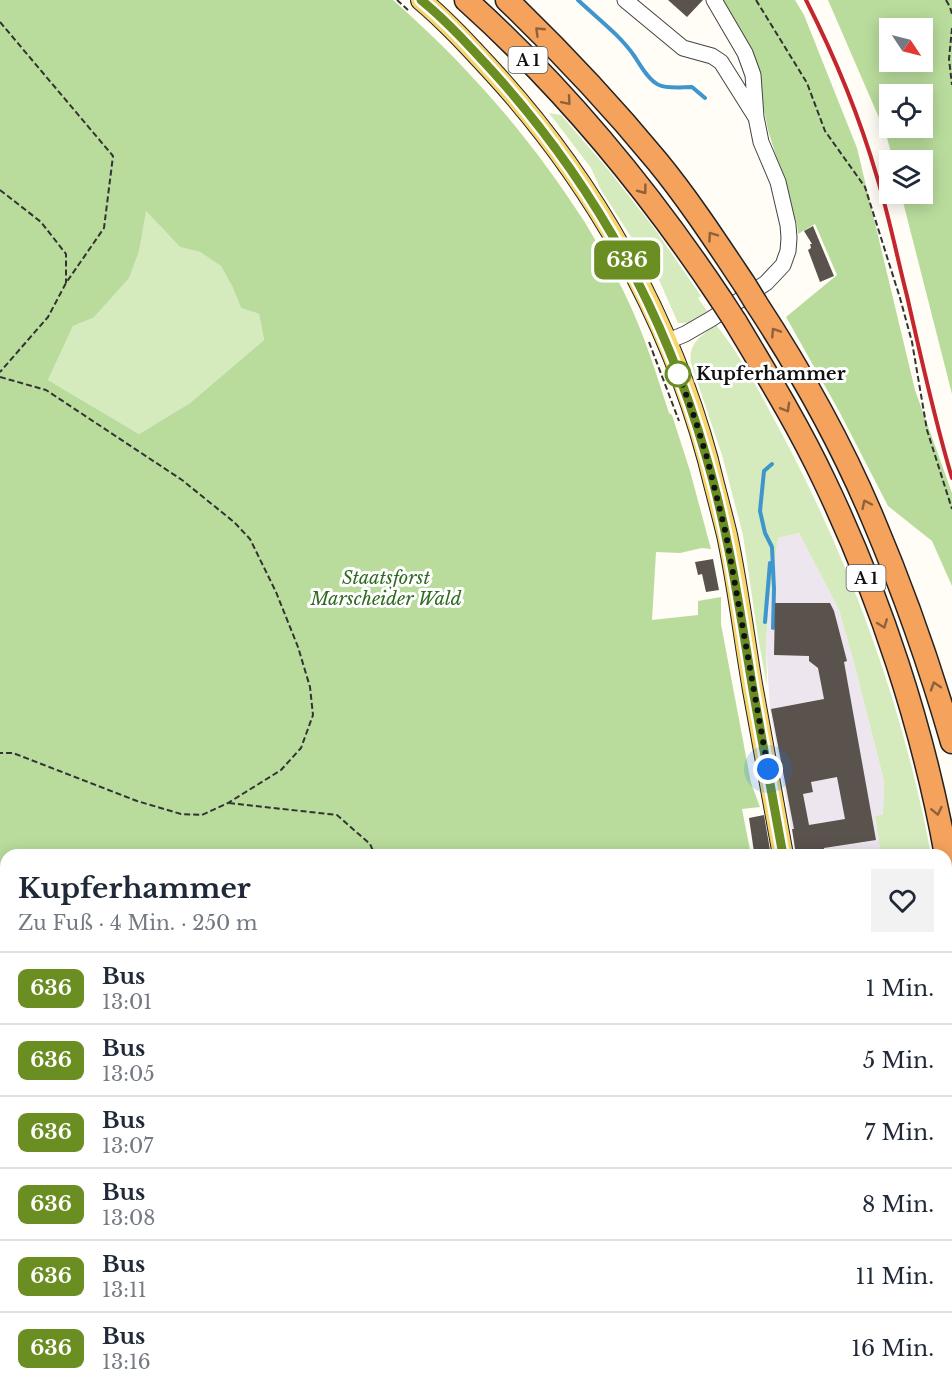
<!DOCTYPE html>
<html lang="de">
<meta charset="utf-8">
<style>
body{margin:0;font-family:"Libre Baskerville",serif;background:#f2f2f3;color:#1f2937;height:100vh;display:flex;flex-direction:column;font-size:22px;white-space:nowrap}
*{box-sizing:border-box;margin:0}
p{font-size:20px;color:#747a83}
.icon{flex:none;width:33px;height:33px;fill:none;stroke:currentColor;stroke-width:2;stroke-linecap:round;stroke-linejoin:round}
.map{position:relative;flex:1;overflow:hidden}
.drawer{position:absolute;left:0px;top:849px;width:952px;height:546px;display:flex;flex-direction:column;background:#fff;border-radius:18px 18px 0 0;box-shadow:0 3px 15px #0003}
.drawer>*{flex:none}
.badge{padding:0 12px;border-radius:9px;font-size:21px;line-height:39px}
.needle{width:39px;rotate:125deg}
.controls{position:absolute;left:879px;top:18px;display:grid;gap:12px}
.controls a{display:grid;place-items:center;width:54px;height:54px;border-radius:0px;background:#fff;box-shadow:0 3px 15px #0003;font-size:30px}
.you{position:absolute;width:30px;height:30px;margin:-15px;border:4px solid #fff;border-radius:50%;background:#1a73e8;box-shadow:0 0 0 9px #1a73e833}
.map>.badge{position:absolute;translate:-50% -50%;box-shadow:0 0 0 3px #fff}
.round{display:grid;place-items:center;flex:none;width:63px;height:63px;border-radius:0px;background:#f2f2f3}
.head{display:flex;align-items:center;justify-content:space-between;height:102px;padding:0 18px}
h1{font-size:28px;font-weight:700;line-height:45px}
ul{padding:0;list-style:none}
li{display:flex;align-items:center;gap:18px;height:72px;padding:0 18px;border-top:2px solid #e0e1e3}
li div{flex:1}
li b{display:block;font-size:22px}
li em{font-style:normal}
li .badge{min-width:66px;font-weight:700;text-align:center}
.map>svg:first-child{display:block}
.industrial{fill:#eee6ef}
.green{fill:#d5ebbd}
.forest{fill:#b9dc9c;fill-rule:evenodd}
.water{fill:#b9e0f7;stroke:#3f96cf;stroke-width:1.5}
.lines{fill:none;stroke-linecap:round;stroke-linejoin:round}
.stream{stroke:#3f96cf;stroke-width:4}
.building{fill:#5a524d;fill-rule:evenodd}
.minor-casing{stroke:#444;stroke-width:17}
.major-casing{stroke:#222;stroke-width:22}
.highway-casing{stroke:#222;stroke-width:25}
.path{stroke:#333;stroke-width:2;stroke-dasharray:6 3;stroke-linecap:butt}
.minor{stroke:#fff;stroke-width:15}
.major{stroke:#f9d66b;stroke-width:20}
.highway{stroke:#f5a25d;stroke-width:22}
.rail{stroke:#c4262e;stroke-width:4}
.highway-bridge-casing{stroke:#222;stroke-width:25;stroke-linecap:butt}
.highway-bridge{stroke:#f5a25d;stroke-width:22}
.oneway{stroke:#8e613b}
.line-casing{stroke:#fff;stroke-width:14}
.line{stroke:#6b8e23;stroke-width:9}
.walk{stroke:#111;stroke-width:6;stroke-dasharray:0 10.8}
.stop-dot{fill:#fff;stroke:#6b8e23;stroke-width:3}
.labels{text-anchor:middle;stroke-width:6;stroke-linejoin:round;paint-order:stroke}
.shield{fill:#fff;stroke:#585858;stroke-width:1.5}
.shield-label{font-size:16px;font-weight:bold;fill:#111}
.stop-label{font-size:18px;font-weight:bold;fill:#111;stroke:#fff;text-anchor:start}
.park-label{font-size:18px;font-style:italic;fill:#2f6b1f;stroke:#fff}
</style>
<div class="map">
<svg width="952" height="1395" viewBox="0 0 952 1395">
<rect width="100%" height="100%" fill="#fffdf5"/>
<path class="industrial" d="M799 533 839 610 854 663 884 781 883 814 875 816 881 855H796L770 710 766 642 769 602 778 538Z
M440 1389H693L683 1395H431Z"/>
<path class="green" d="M549 113 561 115 610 172 654 228 701 296 698 298 710 315 692 323H678L660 282 601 190 591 168Z
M145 210 180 247 200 252 221 266 232 286 241 308 259 314 264 340 190 403 139 434 48 380 73 326 93 318 139 251Z
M716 325C743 358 762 397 782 434 852 566 904 709 931 855H881L875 816 883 814 884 781 854 663 839 610 799 533 778 538 769 602 766 642 767 686 758 637 743 535 722 455 691 363C688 343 701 336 716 325Z
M946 963 952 1015V1147H946Z
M947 1342 952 1350V1395H860V1389H946Z
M724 1389H831V1395H714Z"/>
<path class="forest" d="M0 0H393C468 66 530 137 584 221 600 248 617 276 630 305 646 340 657 376 669 413L672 415 690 471 711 549 702 548 680 553 656 552 652 620 698 615V601L721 597V624L751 783 760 807 742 809 751 855H6V1258L0 1263ZM146 211 180 247 200 252 221 266 232 286 241 308 259 314 264 340 190 403 139 434 48 380 73 326 93 318 129 278 139 251Z
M717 0H795L804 15 857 148 915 390 952 493V586L932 541 888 506 839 411 786 317 837 275 815 224 798 234 797 224 768 130 755 65Z
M828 0H952V394L901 194H922V160H893L886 134ZM922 28V62H890V28ZM922 94V128H890V94Z
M306 1389H369L358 1395H296Z"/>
<path class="water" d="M947 1192 952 1193V1241H947Z
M369 1389H440L431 1395H358Z"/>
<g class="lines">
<path class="stream" d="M578 0C597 18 620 35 635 57 640 65 649 81 659 85 668 89 682 87 692 87L705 98
M772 464 764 471 760 511 765 533 772 547 774 589 773 628
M765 622 770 563"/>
</g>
<path class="building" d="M668 0H703L687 17Z
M813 226 834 276 820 282 808 250 811 248 810 244H812L804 231Z
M713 559 719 590 706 592 702 574 698 575 695 562Z
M775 603H830L834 611 847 661 844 662 876 840 824 848 825 855H796L792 829H794L771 709 824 699 818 668 809 661V656L774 655ZM837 777 845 819 809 825 803 794 813 792 811 782Z
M764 815 770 850 754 852 749 818Z"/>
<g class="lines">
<g class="minor-casing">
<path id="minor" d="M625 0 683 48 712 56 721 62 755 116
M666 342 685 334 711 319 766 283 783 265 788 251 789 238 788 225 778 182 761 142 756 117 753 75 745 53 714 0
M0 1314 6 1308
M0 1387 6 1388
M178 1395 184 1389
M700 1395 710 1389"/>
</g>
<g class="major-casing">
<path id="major" d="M421 0C446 21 469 46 492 71 593 181 669 316 708 460 714 485 721 510 727 535 738 586 744 638 753 690 763 745 773 800 783 855
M946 1169 952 1170
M846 1389V1395"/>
</g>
<g class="highway-casing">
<path id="highway" d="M466 0C564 88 649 191 722 301
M507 0C560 51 610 104 657 161 689 200 717 243 745 285
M756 303C800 370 842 445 873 519 904 592 930 666 952 742
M735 321C766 373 798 425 824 480 880 597 923 727 946 855
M946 858 952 889"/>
</g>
<path class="path" d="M397 0 408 10
M756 0 807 83 825 131 865 187 900 298 912 342 927 430 952 509
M946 0 950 7 952 14
M0 22 113 156 104 228 66 283 48 317 0 372
M952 28 949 59 952 85
M0 190 41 222 66 254V283
M649 342 679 421
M0 377 46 390 182 480 234 522 250 539 276 592 298 647 310 687 313 715 301 748 281 770 228 803 202 815 181 814 137 801 13 753H0
M229 803 337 815 370 844 375 855
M0 1364 6 1359"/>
<use href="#minor" class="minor"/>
<use href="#major" class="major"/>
<use href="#highway" class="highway"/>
<path class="rail" d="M806 0C835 57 859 115 877 177 889 216 897 257 907 296 921 357 934 418 952 478"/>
<g class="highway-bridge-casing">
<path id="highway-bridge" d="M745 285 756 303
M722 301 735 321"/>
</g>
<use href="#highway-bridge" class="highway-bridge"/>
</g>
<defs><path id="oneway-chevron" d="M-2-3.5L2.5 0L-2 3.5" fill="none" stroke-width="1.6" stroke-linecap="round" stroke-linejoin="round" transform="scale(1.5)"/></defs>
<g class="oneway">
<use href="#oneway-chevron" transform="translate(539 31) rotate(-136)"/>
<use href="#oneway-chevron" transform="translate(567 101) rotate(49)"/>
<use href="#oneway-chevron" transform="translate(643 190) rotate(53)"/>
<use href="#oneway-chevron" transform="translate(712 236) rotate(-125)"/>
<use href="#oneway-chevron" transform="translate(775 332) rotate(-123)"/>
<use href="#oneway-chevron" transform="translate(786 408) rotate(60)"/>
<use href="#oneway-chevron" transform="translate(866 504) rotate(-115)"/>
<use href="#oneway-chevron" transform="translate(883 624) rotate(69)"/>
<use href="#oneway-chevron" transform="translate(935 686) rotate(-108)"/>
<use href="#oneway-chevron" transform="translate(937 811) rotate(78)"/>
</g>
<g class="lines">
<g class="line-casing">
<path id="line" d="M421 0C448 22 472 49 495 74 594 184 665 314 706 456 729 533 740 612 753 690 763 745 773 800 783 855"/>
</g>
<use href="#line" class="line"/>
<path class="walk" d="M678 374 675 364 696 422 707 458 726 534 768 769"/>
</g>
<circle class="stop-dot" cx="678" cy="374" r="12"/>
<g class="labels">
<g class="shield">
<rect x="508.5" y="47" width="39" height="26" rx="4.5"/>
<rect x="846.5" y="565" width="39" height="26" rx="4.5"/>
</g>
<g class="shield-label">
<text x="528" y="66">A 1</text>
<text x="866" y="584">A 1</text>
</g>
<g class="stop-label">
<text x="696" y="380">Kupferhammer</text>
</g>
<g class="park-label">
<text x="386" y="584">Staatsforst<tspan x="386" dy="21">Marscheider Wald</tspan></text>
</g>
</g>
</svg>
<div class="controls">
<a><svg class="needle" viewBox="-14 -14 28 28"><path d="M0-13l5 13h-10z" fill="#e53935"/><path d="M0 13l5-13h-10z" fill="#747a83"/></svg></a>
<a><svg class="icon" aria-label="locate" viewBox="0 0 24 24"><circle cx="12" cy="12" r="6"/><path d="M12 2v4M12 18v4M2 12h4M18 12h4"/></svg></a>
<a><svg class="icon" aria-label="layers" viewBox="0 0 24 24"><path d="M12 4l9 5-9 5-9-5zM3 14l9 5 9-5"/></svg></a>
</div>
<div class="you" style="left:768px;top:769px"></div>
<b class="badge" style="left:627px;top:260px;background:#6b8e23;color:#fff">636</b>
<section class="drawer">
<div class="head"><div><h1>Kupferhammer</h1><p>Zu Fuß · 4 Min. · 250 m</p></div><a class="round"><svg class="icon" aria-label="heart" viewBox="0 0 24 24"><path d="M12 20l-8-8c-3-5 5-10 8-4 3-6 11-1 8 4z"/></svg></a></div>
<ul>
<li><span class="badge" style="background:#6b8e23;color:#fff">636</span><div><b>Bus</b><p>13:01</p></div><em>1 Min.</em></li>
<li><span class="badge" style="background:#6b8e23;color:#fff">636</span><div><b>Bus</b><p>13:05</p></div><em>5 Min.</em></li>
<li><span class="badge" style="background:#6b8e23;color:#fff">636</span><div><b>Bus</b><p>13:07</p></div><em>7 Min.</em></li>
<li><span class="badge" style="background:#6b8e23;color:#fff">636</span><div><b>Bus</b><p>13:08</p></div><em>8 Min.</em></li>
<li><span class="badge" style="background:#6b8e23;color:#fff">636</span><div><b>Bus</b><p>13:11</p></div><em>11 Min.</em></li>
<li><span class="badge" style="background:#6b8e23;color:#fff">636</span><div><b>Bus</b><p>13:16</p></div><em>16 Min.</em></li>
</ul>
</section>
</div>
